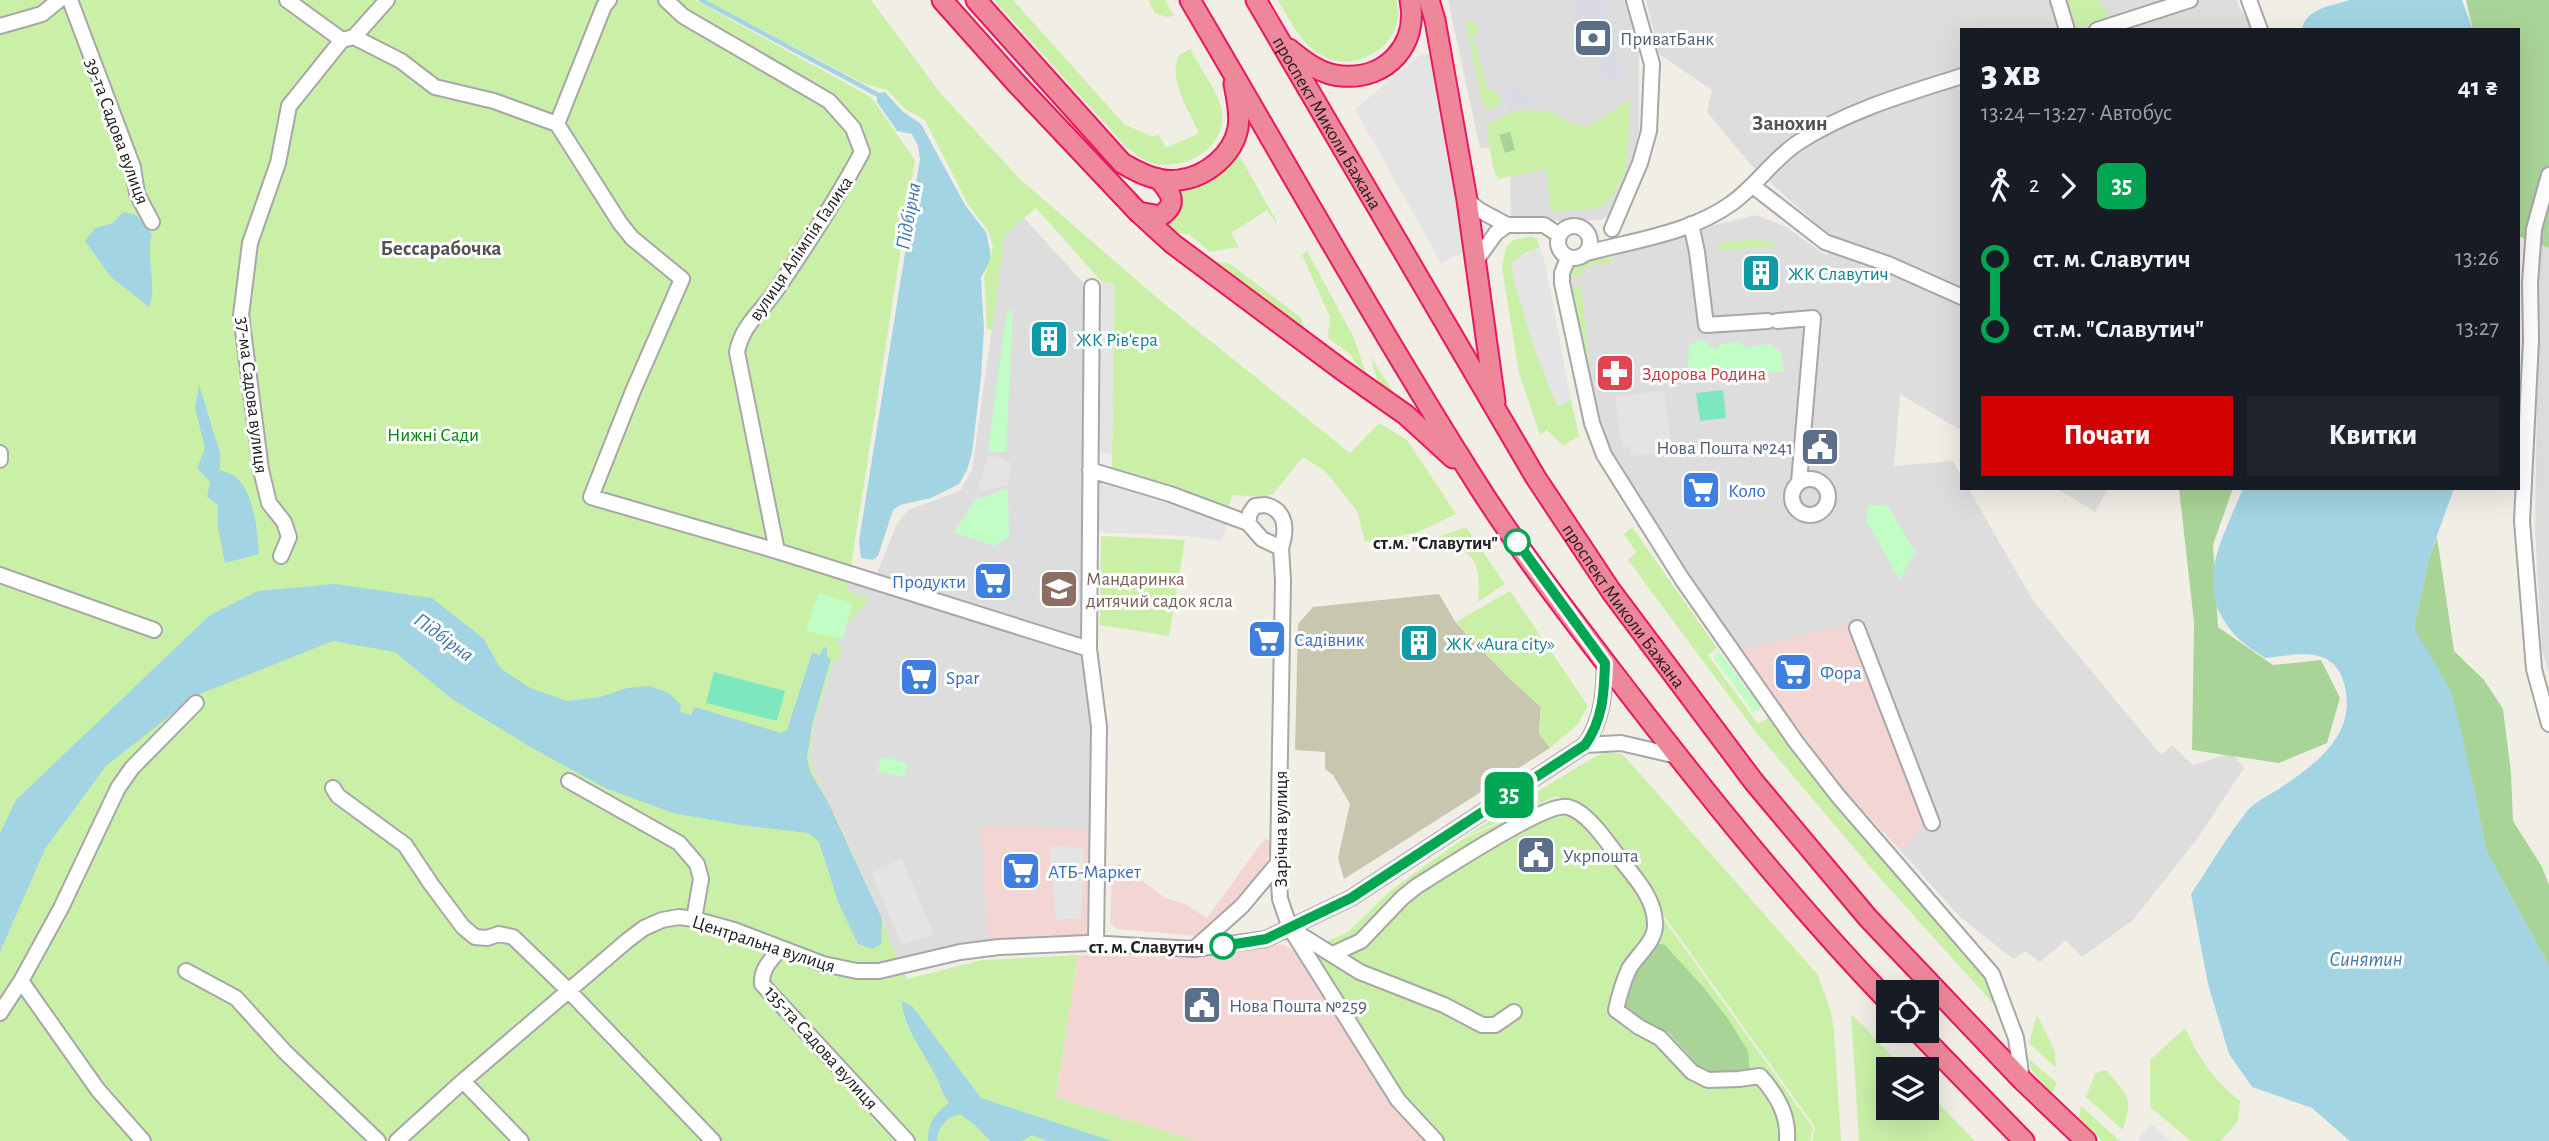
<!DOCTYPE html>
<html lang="uk">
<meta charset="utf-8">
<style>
body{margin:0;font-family:"Alegreya Sans",sans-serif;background:#20242c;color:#f1f3f6;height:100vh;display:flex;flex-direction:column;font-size:26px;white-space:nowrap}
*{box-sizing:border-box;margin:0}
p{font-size:23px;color:#9ea1a6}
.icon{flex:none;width:38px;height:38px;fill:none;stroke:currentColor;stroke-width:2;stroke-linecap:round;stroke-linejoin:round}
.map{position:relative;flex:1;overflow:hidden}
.drawer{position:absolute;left:1960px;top:28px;width:560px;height:462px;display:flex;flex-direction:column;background:#171b24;border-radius:0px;box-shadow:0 7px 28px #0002}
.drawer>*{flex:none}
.badge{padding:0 14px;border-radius:10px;font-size:24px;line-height:46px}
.controls{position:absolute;left:1876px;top:980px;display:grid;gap:14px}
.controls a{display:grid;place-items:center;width:63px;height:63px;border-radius:0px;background:#171b24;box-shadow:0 7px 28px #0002;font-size:35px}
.map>.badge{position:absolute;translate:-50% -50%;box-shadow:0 0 0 4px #fff}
.legs{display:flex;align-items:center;gap:10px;height:77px;padding:0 21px;font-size:23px}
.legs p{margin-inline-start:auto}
.head{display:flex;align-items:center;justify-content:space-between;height:119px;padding:0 21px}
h1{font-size:38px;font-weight:800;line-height:52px}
.cta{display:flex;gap:14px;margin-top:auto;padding:14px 21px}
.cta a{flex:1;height:80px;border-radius:0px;background:#d00100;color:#fff;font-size:28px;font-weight:800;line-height:80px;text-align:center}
.cta a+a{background:#20242c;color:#f1f3f6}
ul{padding:0 21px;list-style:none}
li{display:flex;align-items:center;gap:24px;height:70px;font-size:26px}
li i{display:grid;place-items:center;width:10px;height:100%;margin:0 9px;background:currentColor}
li i::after{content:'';width:18px;height:18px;margin:-9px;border:5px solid;border-radius:50%;background:#171b24}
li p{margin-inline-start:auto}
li:first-child i{background:linear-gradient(#0000 50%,currentColor 0)}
li:last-child i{background:linear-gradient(currentColor 50%,#0000 0)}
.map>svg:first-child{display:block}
.residential{fill:#dedddd}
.commercial{fill:#f3d5d4}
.construction{fill:#c7c7b0}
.grass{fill:#caf0a8}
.forest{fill:#a9d497}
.park{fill:#c0fec5}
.pitch{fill:#7de7bf}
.parking{fill:#e4e4e4}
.plaza{fill:#dadae7}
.water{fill:#a2d4e3}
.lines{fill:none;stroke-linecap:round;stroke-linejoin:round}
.stream{stroke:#a2d4e3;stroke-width:4.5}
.minor-casing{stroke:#a7a7a7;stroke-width:18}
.highway-casing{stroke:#eb175e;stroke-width:23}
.minor{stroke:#fff;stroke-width:14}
.highway{stroke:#ef879a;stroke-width:19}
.line-1-casing{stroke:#fff;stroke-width:16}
.line-1{stroke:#00a651;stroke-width:10}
.stop-1-dot{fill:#fff;stroke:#00a651;stroke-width:3.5}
.labels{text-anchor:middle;stroke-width:6;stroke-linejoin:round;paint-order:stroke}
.service-label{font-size:19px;fill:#4e5e75;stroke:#fff;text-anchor:start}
.street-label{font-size:19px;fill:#202020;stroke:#fff}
.culture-label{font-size:19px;fill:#0d838f;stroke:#fff;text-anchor:start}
.health-label{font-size:19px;fill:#be3a42;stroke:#fff;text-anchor:start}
.park-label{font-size:19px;fill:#03850e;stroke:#fff}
.shop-label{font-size:19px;fill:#366cbe;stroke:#fff;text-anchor:start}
.stop-label{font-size:19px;font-weight:bold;fill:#202020;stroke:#fff;text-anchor:end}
.education-label{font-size:19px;fill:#785e54;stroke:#fff;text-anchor:start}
.neighbourhood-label{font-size:21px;font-weight:bold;fill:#535353;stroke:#fff}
.water-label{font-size:21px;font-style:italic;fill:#4078b1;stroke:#fff}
</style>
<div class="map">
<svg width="2549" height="1141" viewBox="0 0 2549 1141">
<rect width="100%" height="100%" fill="#f1eee6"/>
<path class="residential" d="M1448 0H1627L1639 48V130L1630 171 1613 213 1601 220 1511 222 1510 175 1492 148H1480Z
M1646 0H2236L2252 30H1962V431L1900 394 1894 466 1953 461 1962 477V488H1968L2034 602 2161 755 2172 745 2193 765 2232 753 2244 768 2197 839 2133 920 2082 957 2066 940 2040 962 2025 951 2013 959 1958 915 1901 851 1924 822 1819 633 1740 650 1613 465 1590 402 1566 287 1570 267 1586 261 1595 253 1757 215 1786 227 1827 256 1833 239 1751 165 1707 112 1712 90 1659 54Z
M2549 197V674L2542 650 2535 533 2539 277 2545 209Z
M1024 218 1088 288 1084 632 1078 639 875 578 897 524 908 510 960 491 972 470 1005 234Z
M2056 488H2109L2095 512Z
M849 580 1078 650 1082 655 1093 730 1092 829 989 945 936 950 899 960 851 849 814 773 809 757 813 726 834 660Z"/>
<path class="commercial" d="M1850 624 1924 823 1901 851 1839 785 1740 650Z
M980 826 1092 829 1091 931 1086 938 989 945Z
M1265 838 1273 844 1265 864 1221 923 1197 936 1118 929 1110 923 1112 872 1119 863 1165 898 1185 904 1207 918Z
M1276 944 1285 945 1298 954 1344 1031 1396 1108 1428 1141H1195L1056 1097 1078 955 1176 957 1217 954Z"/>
<path class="construction" d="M1439 594 1456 623 1508 677 1541 707 1539 733 1550 748 1344 879 1338 858 1350 804 1333 775 1325 769V752L1295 750 1298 624 1313 607Z"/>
<path class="grass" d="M0 0H695L871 97 915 160 847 591 870 599 847 625 852 603 845 601 837 644 842 646 839 661 834 660 813 726 809 757 814 773 851 849 907 979 982 960 1078 955 1056 1097 1195 1141H0Z
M705 0H871L941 94 1020 179 1162 302 1350 453 1379 423 1407 440 1456 514 1416 533 1365 542 1357 511 1325 471 1303 457 1273 494 1262 497 1233 495 1228 506 1112 468 1114 284 1101 281 1036 208 1005 234 992 330 987 329 984 277 993 247 989 232 968 204 925 120 905 109 887 90 865 84Z
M994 0H1013L1124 124 1152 137 1158 134 1166 148 1199 133C1189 110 1167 79 1179 55L1190 49C1198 64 1217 91 1221 107 1231 147 1183 174 1149 162 1141 159 1133 152 1126 147Z
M1148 0H1165L1174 16 1167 17 1155 13Z
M1278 0H1396C1409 42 1357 76 1321 55 1301 44 1289 19 1278 0Z
M2067 0H2098L2106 10V20L2077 27Z
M1472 20 1478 29 1477 33 1472 35 1488 90 1496 91 1502 100 1499 106 1488 109 1483 104 1466 26V22Z
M1630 99 1626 171 1613 195 1600 208 1551 212 1546 169 1498 179 1493 167 1486 125 1517 110 1551 111 1568 122 1588 127Z
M1238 153 1277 222 1276 224 1267 210 1231 233 1239 247 1210 252 1190 235 1176 232 1164 222 1178 190C1205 185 1222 176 1238 153Z
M1532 236 1537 239 1540 247 1522 255 1557 406 1571 400 1579 436 1563 446 1547 430 1540 435 1519 373 1502 268 1506 247 1513 240Z
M1756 239 1781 246 1720 250 1718 243Z
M1307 251 1353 336 1366 373 1357 365 1350 354 1328 338 1330 317 1302 255Z
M1611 254 1612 263 1590 265 1582 270 1581 276 1569 277 1571 268Z
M1216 262 1229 263 1301 318 1305 330Z
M1581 286 1592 387 1570 289Z
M1370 356 1396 396 1379 386Z
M1466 527 1505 584 1478 602C1482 561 1473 548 1433 539Z
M1632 527 1717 648 1708 655 1758 724 1768 718 1916 899 1983 975 1997 1008 1871 868 1755 731 1628 560 1636 552 1624 534Z
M1101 536 1185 540 1169 636 1100 625Z
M1510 591 1588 706 1577 725 1550 748 1539 733 1541 707 1508 677 1456 622Z
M1607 752 1621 754 1626 758 1818 975 1831 1012 1834 1031 1841 1141H1812L1815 1127 1587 808 1556 796 1464 837 1594 757Z
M1555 798 1585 809 1813 1128 1810 1141H1428L1396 1108 1344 1031 1298 954 1348 932 1391 890 1463 839Z
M1851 1014 1905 1069H1888V1108H1927V1091L1975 1141H1859Z
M2037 1015 2055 1051 2056 1068 2029 1043Z
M2185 1028C2200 1060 2212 1078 2240 1101L2238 1121 2221 1141H2191L2150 1107V1060Z
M2028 1058 2057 1083 2052 1093 2032 1071Z
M2100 1071H2107C2129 1098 2133 1095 2123 1130L2086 1097 2095 1074Z
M2081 1106 2120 1141H2102L2079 1119Z"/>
<path class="forest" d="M2466 0H2549V248L2518 236V30H2473Z
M1510 132 1515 150 1505 153 1499 135Z
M2179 488H2233L2213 545 2218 627 2273 665 2321 660 2340 698 2327 743 2279 763 2192 750 2194 622Z
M2437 537 2454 651 2484 680 2503 709 2511 773 2513 821 2542 867 2549 885V966L2486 851 2473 784 2414 628 2429 558Z
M1654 944H1664L1704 988 1729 1020 1748 1051 1750 1075 1717 1076 1701 1068 1669 1033 1624 1013C1630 984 1636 967 1654 944Z"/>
<path class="park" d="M1007 310H1013L1006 452 988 451Z
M1702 340 1716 350 1720 344 1740 342 1746 348 1768 344 1781 352 1784 372 1724 373 1713 382 1703 381 1688 370 1689 345Z
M1008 489 1009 537 995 546 954 533 975 500Z
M1869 505 1888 506 1915 552 1900 580 1866 520Z
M818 593 852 603 843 639 806 631Z
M1720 652 1761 708 1754 713 1713 657Z
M881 757 907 763 904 777 878 771Z"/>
<path class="pitch" d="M1723 390 1726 418 1700 421 1696 393Z
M714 672 785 691 777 721 706 703Z"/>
<path class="parking" d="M1432 53 1449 140 1464 252 1441 263 1355 109 1420 55Z
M1540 247 1546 268 1571 400 1557 406 1536 353 1513 279 1512 261Z
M1101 281 1114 284 1112 455 1097 451Z
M1664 391 1672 451 1631 456 1630 446 1622 447 1615 397Z
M988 455 1011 463 1008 485 977 492Z
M1099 478 1228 519 1222 541 1185 536 1098 532Z
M1049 845 1084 848 1081 918 1056 920Z
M902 859 934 935 902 945 871 872Z
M2151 1124 2170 1141H2140L2138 1139Z"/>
<path class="plaza" d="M1575 0H1603L1624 86H1612L1598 71 1608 45 1603 40V35L1598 30 1586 29 1579 33 1571 23Z
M1518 86 1532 102 1536 104 1509 111 1507 90Z"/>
<path class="water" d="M2350 0H2462L2473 30H2302C2305 8 2332 6 2350 0Z
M885 92 902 111 921 124 965 205 986 232 990 250V260L981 278 984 329 981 377 972 453 967 470 959 484 931 498 900 505 893 510 878 556 873 560 861 558 859 541 920 159 918 146 912 134 897 131 877 102V93Z
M123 212 136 215 152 234C145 259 158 287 149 307L111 277 85 241 95 228 113 223Z
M199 385 220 453V470C225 472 232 474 236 477 255 495 257 530 259 554L225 563 218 527V505L207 497 210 482 197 468 205 448 195 408Z
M2243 488H2454L2429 558 2414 628 2452 693 2473 784 2486 851 2549 966V1141H2350L2312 1108 2252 1087 2229 1054 2208 984 2191 894C2210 866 2227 836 2248 810 2256 801 2269 795 2279 789 2317 763 2360 733 2343 680 2331 645 2294 655 2265 658 2257 652 2246 646 2239 639 2189 589 2222 542 2243 488Z
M335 584 432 598 484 639 500 668 530 688 567 701 600 697 627 688 650 686 669 693 681 705 680 712 691 715 695 707 781 733 787 730 812 653 820 655 824 647 827 648V658L831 659 812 725 807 758 810 772 828 802 882 919 881 944 873 949 858 944 838 902 819 842 808 833 741 825 673 813 605 788 532 748 452 699 395 652 333 641 195 696 106 766 45 849 0 952V833L16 800 210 615 258 591Z
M902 1001 912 1006 981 1098 1112 1141H1047L1032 1135 1022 1141H990L975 1125 960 1114C946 1118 938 1126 937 1141H928C927 1124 935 1113 949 1103 942 1093 940 1083 934 1073 922 1048 904 1030 902 1001Z"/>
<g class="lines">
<path class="stream" d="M701 0 880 96"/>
<g class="minor-casing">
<path id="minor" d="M70 0 133 167 137 194 152 222
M287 0 342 40 354 37 401 61 435 87 494 101 557 124 620 223 632 238 682 279 633 391 591 497 777 551 1089 649
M666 0 683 16 829 101 853 128 862 152C837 199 807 245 777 289 761 313 743 323 737 352L777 551
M2058 0 2067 30
M2249 0 2260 30
M0 26 42 14 59 0
M2097 30 2190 0
M354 37 387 0
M557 124 604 6 609 0
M2549 175 2534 229 2530 283 2531 340 2522 521 2534 669 2549 724
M1753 186 1825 242 1888 264 1962 297
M1467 200 1479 210 1507 225H1544L1559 235
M1691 224 1697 252 1706 325 1768 321
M1558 242a16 16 0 1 1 32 0a16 16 0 1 1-32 0Z
M1612 229 1640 163 1649 131 1652 64 1634 0
M1587 253C1635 240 1691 233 1732 203 1757 185 1774 158 1799 142 1849 110 1906 94 1962 76
M1568 258 1562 273V283L1592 423 1604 455 1682 579 1796 742 1838 796 1992 974 2016 1038 2022 1080
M1475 262 1496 233 1507 225
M1092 287 1089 649 1099 727 1096 944
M1777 321 1813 318 1799 482
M0 453V460
M1090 470 1170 494 1248 523
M1792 497a18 18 0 1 1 36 0a18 18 0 1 1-36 0Z
M1265 505C1287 510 1287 530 1281 548L1262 539 1248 523 1250 513 1255 506Z
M1281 548 1283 580 1278 863 1280 899 1290 928 1398 1100 1436 1141
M281 556 289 537 284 522 269 503 261 470 241 315 250 243 278 163 289 106 342 40
M0 575 154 630
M1857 628 1932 823
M1585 745 1621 743 1677 756
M569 781 679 843 697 864 701 879 694 919
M333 788 338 796 405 845 431 884 463 927 475 937 487 938 499 934 513 937 568 990 713 1141
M1291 929 1360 972 1444 1005 1482 1025H1495L1514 1012
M780 949C771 960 761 969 762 984L907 1141
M1194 949 1242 906 1278 863
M1333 954 1361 941 1402 898 1417 886C1442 871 1546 801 1568 807 1587 812 1605 839 1617 855 1632 874 1655 897 1655 924 1656 941 1637 955 1629 969 1623 982 1619 996 1616 1010L1639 1027 1660 1038 1692 1072 1708 1080 1739 1079 1760 1076C1777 1095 1789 1115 1787 1141
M186 971 236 998 285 1052 378 1141
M21 981 98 1090 143 1141
M0 1013 21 981 61 908 118 788 132 768 196 703
M463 1081 521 1141
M397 1141 463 1081 628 940 644 928 662 920 679 917 694 919 734 930 823 964 857 971H879L960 952 999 947 1088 943 1194 949 1266 939 1351 898 1585 745C1603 719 1604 693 1605 663"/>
</g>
<g class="highway-casing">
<g id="highway">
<path d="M942 0 1016 83 1138 212 1173 244 1342 370 1406 415 1453 458"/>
<path d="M976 0 1122 163C1139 173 1159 183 1179 180 1206 177 1233 155 1238 128 1240 114 1237 99 1234 84"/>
<path d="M1190 0C1286 163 1378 328 1479 487 1525 559 1579 628 1631 696 1712 801 1796 905 1888 1001"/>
<path id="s1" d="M1256 0 1536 478 1611 591 1754 782 1868 918 2022 1080 2086 1141"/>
<path d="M1429 0 1435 20 1467 200 1495 402"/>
<path d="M1289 49C1304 61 1321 75 1342 76 1387 80 1419 44 1410 0"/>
<path d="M1138 212 1160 216C1179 204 1171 193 1159 179"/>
<path d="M1917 1031 2024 1141"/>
</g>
</g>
<use href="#minor" class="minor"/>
<use href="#highway" class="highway"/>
</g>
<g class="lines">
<g class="line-1-casing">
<path id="line-1" d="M1223 946 1266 939 1351 898 1585 745C1603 720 1604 693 1605 663L1517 542"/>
</g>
<use href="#line-1" class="line-1"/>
</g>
<defs>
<g id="bank-square" transform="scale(2.0125)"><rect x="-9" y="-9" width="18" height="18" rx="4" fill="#5c6f8a" stroke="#fff"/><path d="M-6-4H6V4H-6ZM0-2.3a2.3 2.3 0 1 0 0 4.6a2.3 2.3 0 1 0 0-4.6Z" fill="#fff"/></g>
<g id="building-square" transform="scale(2.0125)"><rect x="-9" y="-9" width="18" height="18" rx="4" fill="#0f9aa8" stroke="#fff"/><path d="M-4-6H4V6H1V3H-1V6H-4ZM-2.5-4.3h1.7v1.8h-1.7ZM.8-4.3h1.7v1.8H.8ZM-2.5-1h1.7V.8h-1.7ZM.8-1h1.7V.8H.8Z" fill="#fff"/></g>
<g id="pharmacy-square" transform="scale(2.0125)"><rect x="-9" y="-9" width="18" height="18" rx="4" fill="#e0444e" stroke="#fff"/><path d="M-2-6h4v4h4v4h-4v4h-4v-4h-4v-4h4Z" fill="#fff"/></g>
<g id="civic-square" transform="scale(2.0125)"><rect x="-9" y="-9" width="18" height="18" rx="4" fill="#5c6f8a" stroke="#fff"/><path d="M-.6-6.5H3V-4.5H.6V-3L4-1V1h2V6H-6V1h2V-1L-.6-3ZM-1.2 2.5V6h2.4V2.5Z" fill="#fff"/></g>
<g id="supermarket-square" transform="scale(2.0125)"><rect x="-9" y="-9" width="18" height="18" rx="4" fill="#3f7fe0" stroke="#fff"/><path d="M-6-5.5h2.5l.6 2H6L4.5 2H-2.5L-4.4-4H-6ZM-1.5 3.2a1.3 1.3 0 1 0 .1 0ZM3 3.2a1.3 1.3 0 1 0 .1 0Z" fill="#fff"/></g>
<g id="school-square" transform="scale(2.0125)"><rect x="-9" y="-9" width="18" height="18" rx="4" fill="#8d6e63" stroke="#fff"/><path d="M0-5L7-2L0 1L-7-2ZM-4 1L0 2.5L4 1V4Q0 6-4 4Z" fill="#fff"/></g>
</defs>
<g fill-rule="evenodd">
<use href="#bank-square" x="1593" y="38"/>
<use href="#building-square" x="1761" y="273"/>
<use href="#building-square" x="1049" y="339"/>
<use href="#pharmacy-square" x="1615" y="373"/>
<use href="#civic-square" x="1820" y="447"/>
<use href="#supermarket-square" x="1701" y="490"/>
<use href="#supermarket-square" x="993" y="581"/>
<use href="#school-square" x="1059" y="589"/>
<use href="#supermarket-square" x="1267" y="639"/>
<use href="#building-square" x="1419" y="643"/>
<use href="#supermarket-square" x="1793" y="672"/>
<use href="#supermarket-square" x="919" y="677"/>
<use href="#civic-square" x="1536" y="855"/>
<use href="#supermarket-square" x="1021" y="871"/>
<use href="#civic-square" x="1202" y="1005"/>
</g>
<g class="stop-1-dot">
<circle cx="1517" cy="542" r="12"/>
<circle cx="1223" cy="946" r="12"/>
</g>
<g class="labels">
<g class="service-label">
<text x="1620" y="45">ПриватБанк</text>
<text x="1793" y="454" text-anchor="end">Нова Пошта №241</text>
<text x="1563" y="862">Укрпошта</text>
<text x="1229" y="1012">Нова Пошта №259</text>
</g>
<g class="street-label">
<text dy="7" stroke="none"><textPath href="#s1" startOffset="142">проспект Миколи Бажана</textPath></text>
<text transform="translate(118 131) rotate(70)" y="7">39-та Садова вулиця</text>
<text transform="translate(800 248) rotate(-56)" y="7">вулиця Алімпія Галика</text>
<text transform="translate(253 395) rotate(83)" y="7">37-ма Садова вулиця</text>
<text dy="7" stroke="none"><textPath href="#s1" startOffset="709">проспект Миколи Бажана</textPath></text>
<text transform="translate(1280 829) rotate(-90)" y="7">Зарічна вулиця</text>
<text transform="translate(764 943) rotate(18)" y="7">Центральна вулиця</text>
<text transform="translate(822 1047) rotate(48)" y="7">135-та Садова вулиця</text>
</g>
<g class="culture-label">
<text x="1788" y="280">ЖК Славутич</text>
<text x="1076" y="346">ЖК Рів'єра</text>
<text x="1446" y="650">ЖК «Aura city»</text>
</g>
<g class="health-label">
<text x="1642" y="380">Здорова Родина</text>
</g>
<g class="park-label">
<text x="433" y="441">Нижні Сади</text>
</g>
<g class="shop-label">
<text x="1728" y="497">Коло</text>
<text x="966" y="588" text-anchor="end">Продукти</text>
<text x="1294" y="646">Садівник</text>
<text x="1820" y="679">Фора</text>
<text x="946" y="684">Spar</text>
<text x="1048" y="878">АТБ-Маркет</text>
</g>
<g class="stop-label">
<text x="1498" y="549">ст.м. "Славутич"</text>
<text x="1204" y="953">ст. м. Славутич</text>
</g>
<g class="education-label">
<text x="1086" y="585">Мандаринка<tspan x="1086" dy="22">дитячий садок ясла</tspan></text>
</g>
<g class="neighbourhood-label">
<text x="1790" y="130">Занохин</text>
<text x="441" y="255">Бессарабочка</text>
</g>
<g class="water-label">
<text transform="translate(908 216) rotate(-80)" y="7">Підбірна</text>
<text transform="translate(444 637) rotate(36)" y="7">Підбірна</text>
<text x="2366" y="966">Синятин</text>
</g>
</g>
</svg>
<div class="controls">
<a><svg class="icon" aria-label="locate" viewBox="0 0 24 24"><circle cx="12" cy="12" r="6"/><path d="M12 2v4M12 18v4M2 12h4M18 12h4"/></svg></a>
<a><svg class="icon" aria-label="layers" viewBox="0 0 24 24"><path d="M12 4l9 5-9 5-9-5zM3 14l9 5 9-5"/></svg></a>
</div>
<b class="badge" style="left:1509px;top:795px;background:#00a651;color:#fff">35</b>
<section class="drawer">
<div class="head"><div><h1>3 хв</h1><p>13:24 – 13:27 · Автобус</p></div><b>41 ₴</b></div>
<div class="legs"><svg class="icon" aria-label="walk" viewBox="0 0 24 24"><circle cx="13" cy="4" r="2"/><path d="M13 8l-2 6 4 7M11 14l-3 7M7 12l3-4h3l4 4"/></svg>2<svg class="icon" aria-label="forward" viewBox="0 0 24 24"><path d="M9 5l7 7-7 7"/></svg><b class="badge" style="background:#00a651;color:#fff">35</b></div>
<ul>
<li><i style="color:#00a651"></i><b>ст. м. Славутич</b><p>13:26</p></li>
<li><i style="color:#00a651"></i><b>ст.м. &quot;Славутич&quot;</b><p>13:27</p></li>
</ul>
<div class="cta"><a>Почати</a><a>Квитки</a></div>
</section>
</div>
